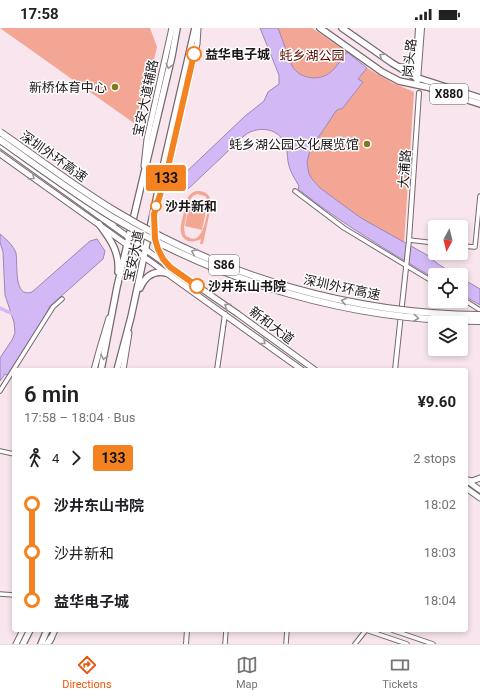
<!DOCTYPE html>
<meta charset="utf-8">
<style>
body{margin:0;font-family:Roboto,"Noto Sans SC",sans-serif;background:#f6f6f6;color:#202124;height:100vh;display:flex;flex-direction:column;font-size:15px;white-space:nowrap}
*{box-sizing:border-box;margin:0}
p{font-size:13px;color:#757577}
.icon{flex:none;width:22px;height:22px;fill:none;stroke:currentColor;stroke-width:2;stroke-linecap:round;stroke-linejoin:round}
.map{position:relative;flex:1;overflow:hidden}
.details{position:absolute;left:12px;top:340px;width:456px;height:264px;display:flex;flex-direction:column;background:#fff;border-radius:4px;box-shadow:0 2px 6px #0003}
.details>*{flex:none}
.badge{padding:0 8px;border-radius:3px;font-size:14px;line-height:26px}
.needle{width:26px;rotate:187deg}
.controls{position:absolute;left:428px;top:192px;display:grid;gap:8px}
.controls a{display:grid;place-items:center;width:40px;height:40px;border-radius:4px;background:#fff;box-shadow:0 2px 6px #0003;font-size:20px}
.map>.badge{position:absolute;translate:-50% -50%;box-shadow:0 0 0 2px #fff}
.legs{display:flex;align-items:center;gap:6px;height:44px;padding:0 12px;font-size:13px}
.legs p{margin-inline-start:auto}
.headline{display:flex;align-items:center;justify-content:space-between;height:68px;padding:0 12px}
h1{font-size:22px;font-weight:600;line-height:30px}
ul{padding:0 12px;list-style:none}
li{display:flex;align-items:center;gap:14px;height:48px;font-size:15px}
li i{display:grid;place-items:center;width:6px;height:100%;margin:0 5px;background:currentColor}
li i::after{content:'';width:10px;height:10px;margin:-5px;border:3px solid;border-radius:50%;background:#fff}
li p{margin-inline-start:auto}
li:first-child i{background:linear-gradient(#0000 50%,currentColor 0)}
li:last-child i{background:linear-gradient(currentColor 50%,#0000 0)}
.status{display:flex;justify-content:space-between;align-items:center;height:28px;padding:0 20px;background:#fff;direction:ltr}
.status svg{height:11px;fill:currentColor}
.dock{display:flex;justify-content:space-around;align-items:center;height:56px;border-top:1px solid #e0e0e0;background:#fff;font-size:11px;color:#757577}
.dock a{display:grid;justify-items:center;gap:2px}
.dock .on{color:#ea580c}
.map>svg:first-child{display:block}
.green{fill:#f4a695;fill-rule:evenodd}
.water{fill:#d3b8f6;stroke:#9c87b4}
.lines{fill:none;stroke-linecap:round;stroke-linejoin:round}
.canal{stroke:#d3b8f6;stroke-width:3.5}
.minor-casing{stroke:#77676f;stroke-width:5.5}
.tertiary-casing{stroke:#77676f;stroke-width:6}
.secondary-casing{stroke:#77676f;stroke-width:7}
.primary-casing{stroke:#77676f;stroke-width:8}
.minor{stroke:#fff;stroke-width:3.5}
.tertiary{stroke:#fff;stroke-width:4}
.secondary{stroke:#fff;stroke-width:5}
.primary{stroke:#fff;stroke-width:5.5}
.motorway-bridge-casing{stroke:#77676f;stroke-width:8;stroke-linecap:butt}
.motorway-bridge{stroke:#fff;stroke-width:6}
.oneway{stroke:#999698}
.line-1-casing{stroke:#fff;stroke-width:9}
.line-1{stroke:#f58220;stroke-width:6}
.stop-1-dot{fill:#fff;stroke:#f58220;stroke-width:2}
.poi-dot{fill:#86781d;stroke:#fff;stroke-width:1.5}
.labels{text-anchor:middle;stroke-width:3;stroke-linejoin:round;paint-order:stroke}
.shield{fill:#fff;stroke:#605c5e;stroke-width:1}
.shield-label{font-size:12px;font-weight:bold;fill:#1c1619}
.stop-label{font-size:13px;font-weight:bold;fill:#1c1619;stroke:#fff;text-anchor:start}
.park-label{font-size:13px;fill:#5c0c00;stroke:#fff}
.street-label{font-size:13px;fill:#1c1619;stroke:#fff}
.poi-label{font-size:13px;fill:#1c1619;stroke:#fff;text-anchor:end}
</style>
<div class="status"><b>17:58</b><svg viewBox="0 0 49 12"><path d="M0 12V9h3v3zM5 12V6h3v6zM10 12V3h3v9zM15 12V0h3v12zM26 1h20v11H26zM47 4h2v5h-2z"/></svg></div>
<div class="map">
<svg width="480" height="616" viewBox="0 0 480 616">
<rect width="100%" height="100%" fill="#f8e5ed"/>
<path class="green" d="M0 0H150L157 19 138 98Z
M278 0H312L347 24C342 30 338 37 333 42 322 54 300 52 292 38Z
M367 40 393 55 414 64 404 215 361 190 320 160 312 151 309 146 307 134 310 122 336 82 342 81 363 54 358 51Z
M196 163C206 162 212 168 211 178L203 216H200L201 211C197 213 193 214 188 213 176 208 182 193 184 184 185 179 185 173 188 169 190 166 193 164 196 163ZM197 166 205 168 209 173V178C206 188 203 222 185 207L184 199 189 173 193 168Z
M190 174 207 178 202 202 185 198Z"/>
<path class="water" d="M260 0H278L292 38C300 52 322 54 333 42 338 37 342 30 347 24L367 40 358 51 363 54 342 81H339L336 83 310 122 307 134 309 146 312 151 320 160 361 190 427 227 438 236 456 247H435V251C387 222 342 196 298 161L299 158C295 151 291 145 289 138 287 132 288 125 286 119 281 100 259 97 245 107L187 162 180 152 182 148 244 89 264 73 268 64 279 56V47Z
M0 206C6 211 13 217 16 225 18 235 13 271 32 264L90 213 97 211 105 223 103 231 50 278 27 320 8 348 5 346 0 353V330L12 312 15 305 14 294 5 267 3 224 0 214Z
M461 250 480 261V277L461 266Z"/>
<g class="lines">
<path class="canal" d="M0 280 15 287"/>
<g class="minor-casing">
<path id="minor" d="M295 163 344 200 435 255
M409 212 435 215
M461 218 475 219 480 168
M461 270 480 282
M0 363 53 279 62 271
M0 423 14 426
M0 566 14 567
M366 602 407 616
M392 602 433 616
M225 616 226 602
M286 616 287 602
M355 616 366 602"/>
</g>
<g class="tertiary-casing">
<path id="tertiary" d="M398 38C407 39 412 39 415 30
M418 53 422 0
M418 57 415 49 418 0
M217 342 225 286
M395 342 409 212 419 65
M186 616 187 602"/>
</g>
<g class="secondary-casing">
<path id="secondary" d="M0 117 170 239 238 286 315 342
M0 126C101 198 201 270 302 342
M144 138 147 111 172 0
M158 172 166 148 170 131 197 16 198 0
M94 342 100 320 109 290
M123 342 129 305
M466 452 480 462
M468 452 472 453 480 450
M466 460 480 470
M50 613 55 602
M16 616 23 602"/>
</g>
<g class="primary-casing">
<path id="primary" d="M320 0 382 44 399 53 427 59 480 76
M342 0 392 35 415 49 480 70
M104 191 114 194 122 193
M154 194C155 212 157 226 170 239
M99 196C110 211 120 224 118 244
M140 260C145 249 153 242 166 245
M101 342 117 259 172 28 177 0
M117 342 131 289 165 130 195 0
M23 616 30 602
M41 616 47 602
M47 616 51 610"/>
</g>
<use href="#minor" class="minor"/>
<use href="#tertiary" class="tertiary"/>
<use href="#secondary" class="secondary"/>
<use href="#primary" class="primary"/>
<g class="motorway-bridge-casing">
<path id="motorway-bridge" d="M0 104C38 130 75 159 115 183 224 249 352 286 480 287
M0 112C37 138 73 165 112 189 223 255 351 293 480 293"/>
</g>
<use href="#motorway-bridge" class="motorway-bridge"/>
</g>
<defs><path id="oneway-chevron" d="M-2-3.5L2.5 0L-2 3.5" fill="none" stroke-width="1.6" stroke-linecap="round" stroke-linejoin="round"/></defs>
<g class="oneway">
<use href="#oneway-chevron" transform="translate(382 28) rotate(-145)"/>
<use href="#oneway-chevron" transform="translate(169 38) rotate(104)"/>
<use href="#oneway-chevron" transform="translate(32 149) rotate(35)"/>
<use href="#oneway-chevron" transform="translate(194 224) rotate(-156)"/>
<use href="#oneway-chevron" transform="translate(344 273) rotate(-168)"/>
<use href="#oneway-chevron" transform="translate(227 278) rotate(-146)"/>
<use href="#oneway-chevron" transform="translate(416 290) rotate(6)"/>
<use href="#oneway-chevron" transform="translate(263 314) rotate(37)"/>
<use href="#oneway-chevron" transform="translate(104 329) rotate(103)"/>
</g>
<g class="lines">
<g class="line-1-casing">
<path id="line-1" d="M194 26 166 148 154 186 155 211 158 221 163 231 170 239 197 258"/>
</g>
<use href="#line-1" class="line-1"/>
</g>
<g class="stop-1-dot">
<circle cx="194" cy="26" r="7"/>
<circle cx="156" cy="178" r="5"/>
<circle cx="197" cy="258" r="7"/>
</g>
<g class="poi-dot">
<circle cx="115" cy="59" r="4"/>
<circle cx="367" cy="116" r="4"/>
</g>
<g class="labels">
<g class="shield">
<rect x="430" y="56" width="38" height="20" rx="3"/>
<rect x="209" y="227" width="30" height="20" rx="3"/>
</g>
<g class="shield-label">
<text x="449" y="70">X880</text>
<text x="224" y="241">S86</text>
</g>
<g class="stop-label">
<text x="205" y="31">益华电子城</text>
<text x="165" y="183">沙井新和</text>
<text x="208" y="263">沙井东山书院</text>
</g>
<g class="park-label">
<text x="312" y="32">蚝乡湖公园</text>
</g>
<g class="street-label">
<text transform="translate(409 30) rotate(-84)" y="5">岗头路</text>
<text transform="translate(145 70) rotate(-78)" y="5">宝安大道辅路</text>
<text transform="translate(54 128) rotate(35)" y="5">深圳外环高速</text>
<text transform="translate(404 141) rotate(-86)" y="5">大浦路</text>
<text transform="translate(133 228) rotate(-78)" y="5">宝安大道</text>
<text transform="translate(342 259) rotate(12)" y="5">深圳外环高速</text>
<text transform="translate(272 297) rotate(37)" y="5">新和大道</text>
</g>
<g class="poi-label">
<text x="107" y="64">新桥体育中心</text>
<text x="359" y="121">蚝乡湖公园文化展览馆</text>
</g>
</g>
</svg>
<div class="controls">
<a><svg class="needle" viewBox="-14 -14 28 28"><path d="M0-13l5 13h-10z" fill="#e53935"/><path d="M0 13l5-13h-10z" fill="#757577"/></svg></a>
<a><svg class="icon" aria-label="locate" viewBox="0 0 24 24"><circle cx="12" cy="12" r="6"/><path d="M12 2v4M12 18v4M2 12h4M18 12h4"/></svg></a>
<a><svg class="icon" aria-label="layers" viewBox="0 0 24 24"><path d="M12 4l9 5-9 5-9-5zM3 14l9 5 9-5"/></svg></a>
</div>
<b class="badge" style="left:166px;top:150px;background:#f58220;color:#111">133</b>
<section class="details">
<div class="headline"><div><h1>6 min</h1><p>17:58 – 18:04 · Bus</p></div><b>¥9.60</b></div>
<div class="legs"><svg class="icon" aria-label="walk" viewBox="0 0 24 24"><circle cx="13" cy="4" r="2"/><path d="M13 8l-2 6 4 7M11 14l-3 7M7 12l3-4h3l4 4"/></svg>4<svg class="icon" aria-label="forward" viewBox="0 0 24 24"><path d="M9 5l7 7-7 7"/></svg><b class="badge" style="background:#f58220;color:#111">133</b><p>2 stops</p></div>
<ul>
<li><i style="color:#f58220"></i><b>沙井东山书院</b><p>18:02</p></li>
<li><i style="color:#f58220"></i><span>沙井新和</span><p>18:03</p></li>
<li><i style="color:#f58220"></i><b>益华电子城</b><p>18:04</p></li>
</ul>
</section>
</div>
<nav class="dock">
<a class="on"><svg class="icon" aria-label="directions" viewBox="0 0 24 24"><path d="M12 3l9 9-9 9-9-9zM9 14v-3h6M13 9l2 2-2 2"/></svg>Directions</a>
<a><svg class="icon" aria-label="map" viewBox="0 0 24 24"><path d="M3 6l6-2 6 2 6-2v14l-6 2-6-2-6 2zM9 4v14M15 6v14"/></svg>Map</a>
<a><svg class="icon" aria-label="tickets" viewBox="0 0 24 24"><path d="M3 7h18v10H3zM15 7v10"/></svg>Tickets</a>
</nav>
